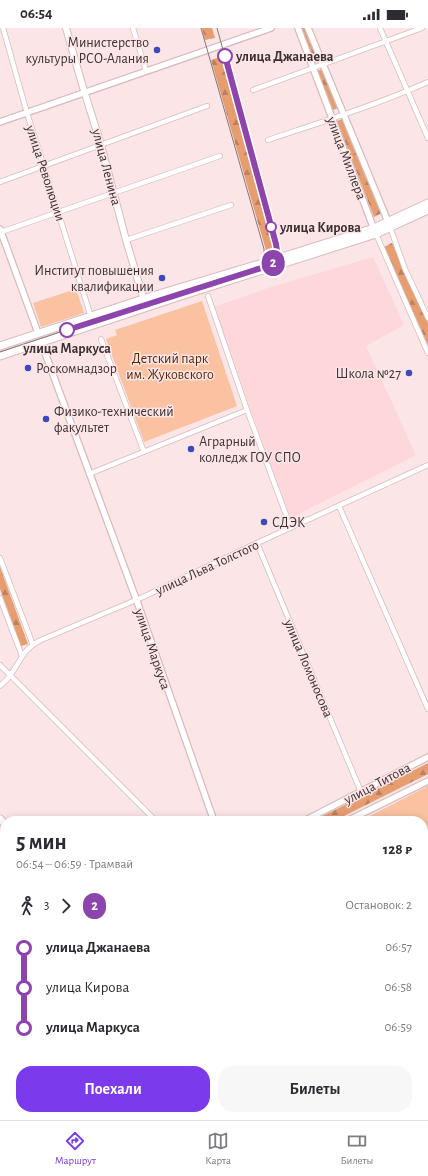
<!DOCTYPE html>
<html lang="ru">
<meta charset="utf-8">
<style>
body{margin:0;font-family:"Alegreya Sans",sans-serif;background:#f7f7f7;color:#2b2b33;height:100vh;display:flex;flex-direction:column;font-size:15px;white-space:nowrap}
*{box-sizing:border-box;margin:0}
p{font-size:13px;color:#7c7c81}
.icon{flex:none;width:22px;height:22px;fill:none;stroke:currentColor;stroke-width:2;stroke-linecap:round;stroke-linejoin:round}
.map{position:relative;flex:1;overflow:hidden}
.sheet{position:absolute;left:0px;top:788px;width:428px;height:304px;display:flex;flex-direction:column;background:#fff;border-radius:16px 16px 0 0;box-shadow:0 2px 10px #0003}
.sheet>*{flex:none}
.badge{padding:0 8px;border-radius:13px;font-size:14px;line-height:26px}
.map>.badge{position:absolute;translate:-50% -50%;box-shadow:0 0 0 2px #fff}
.legs{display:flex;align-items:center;gap:6px;height:44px;padding:0 16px;font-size:13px}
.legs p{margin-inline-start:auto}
.headline{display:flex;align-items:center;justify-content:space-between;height:68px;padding:0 16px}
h1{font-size:22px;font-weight:700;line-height:30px}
.action{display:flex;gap:8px;margin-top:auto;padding:8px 16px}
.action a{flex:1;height:46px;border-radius:16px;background:#7c3aed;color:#fff;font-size:16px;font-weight:700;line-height:46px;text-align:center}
.action a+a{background:#f7f7f7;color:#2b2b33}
ul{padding:0 16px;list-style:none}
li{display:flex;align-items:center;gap:14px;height:40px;font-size:15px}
li i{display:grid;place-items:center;width:6px;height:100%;margin:0 5px;background:currentColor}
li i::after{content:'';width:10px;height:10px;margin:-5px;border:3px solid;border-radius:50%;background:#fff}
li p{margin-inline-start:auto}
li:first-child i{background:linear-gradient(#0000 50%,currentColor 0)}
li:last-child i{background:linear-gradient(currentColor 50%,#0000 0)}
.status{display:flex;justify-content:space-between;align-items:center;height:28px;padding:0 20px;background:#fff;direction:ltr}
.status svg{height:11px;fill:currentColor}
.tabs{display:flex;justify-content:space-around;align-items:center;height:56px;border-top:1px solid #e1e1e2;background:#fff;font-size:11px;color:#7c7c81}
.tabs a{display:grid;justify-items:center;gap:2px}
.tabs .current{color:#7c3aed}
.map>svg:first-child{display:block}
.built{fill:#fdd7da}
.industrial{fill:url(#industrial-furrows)}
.forest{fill:url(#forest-firs)}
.park{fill:#fac2a1}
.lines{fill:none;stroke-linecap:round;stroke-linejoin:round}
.minor-casing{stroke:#d7bbbd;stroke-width:6}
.tertiary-casing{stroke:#d7bbbd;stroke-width:8}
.secondary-casing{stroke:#d7bbbd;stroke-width:8}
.primary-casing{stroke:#d7bbbd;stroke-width:9}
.minor{stroke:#fff;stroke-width:4.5}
.tertiary{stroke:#fff;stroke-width:5.5}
.secondary{stroke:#fff;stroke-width:6}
.primary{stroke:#fff;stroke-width:7}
.tram{stroke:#857677;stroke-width:1}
.rail{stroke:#857677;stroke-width:2;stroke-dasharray:6 3;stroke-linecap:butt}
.line-1-casing{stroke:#fff;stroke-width:9}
.line-1{stroke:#8e44ad;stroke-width:6}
.poi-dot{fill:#3c49bc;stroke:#fce5e7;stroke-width:1.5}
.stop-1-dot{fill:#fff;stroke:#8e44ad;stroke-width:2}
.labels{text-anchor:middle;stroke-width:3;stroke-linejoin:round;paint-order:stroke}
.poi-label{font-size:14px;fill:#3c3132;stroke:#fce5e7;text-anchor:start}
.stop-label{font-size:14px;font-weight:bold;fill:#3c3132;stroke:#fce5e7;text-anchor:start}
.street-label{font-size:14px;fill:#3c3132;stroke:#fce5e7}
.park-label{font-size:14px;fill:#562804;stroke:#fce5e7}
</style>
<div class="status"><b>06:54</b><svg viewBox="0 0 49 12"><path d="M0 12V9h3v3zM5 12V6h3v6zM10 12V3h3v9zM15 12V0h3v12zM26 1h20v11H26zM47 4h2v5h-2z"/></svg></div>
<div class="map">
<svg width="428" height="1092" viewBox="0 0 428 1092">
<defs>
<pattern id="industrial-furrows" width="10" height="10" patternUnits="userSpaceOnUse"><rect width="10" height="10" fill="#fdd7da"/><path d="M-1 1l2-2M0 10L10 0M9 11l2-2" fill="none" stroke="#dab9bc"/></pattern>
<pattern id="forest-firs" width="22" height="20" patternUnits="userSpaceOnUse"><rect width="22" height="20" fill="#e69e71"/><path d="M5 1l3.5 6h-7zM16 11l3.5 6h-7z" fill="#bc815d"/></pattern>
</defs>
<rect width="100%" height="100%" fill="#fce5e7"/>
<path class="built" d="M373 229 404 297 366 318 416 427 291 490 269 432 214 279 268 260Z
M423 905 428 915V988L423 990Z"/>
<path class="industrial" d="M0 933 5 937V1087H24L9 1092H0Z
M85 1087H103L109 1092H80Z"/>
<path class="forest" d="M202 0H212L215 10 205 12Z
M301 0H306L319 33 315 35Z
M223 28 275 223 267 226 211 32Z
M322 41 338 80 333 82 317 43Z
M342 91 382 185 374 189 337 93Z
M392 215 428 295V317L384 219Z
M0 539 28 616 21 618 0 561Z
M428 735V746L334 793H313Z
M428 826V900L423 891V829Z
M0 970 5 972V1001L0 999Z"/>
<path class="park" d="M76 261 84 285 41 299 33 275Z
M202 273 237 378 144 414 106 311 117 307 115 302Z
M428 758V819L423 821V793H370L368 789Z"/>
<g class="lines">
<g class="minor-casing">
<path id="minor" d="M3 0 27 85 91 289
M133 0 146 43
M380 0 428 110
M253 62 422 0
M268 112C322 94 376 77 428 54
M0 154 207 78
M390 199 405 241 428 290
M1 204 220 128
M376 206 428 325
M126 212 231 177
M208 268 247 382 291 500
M101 311 144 424
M89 446 247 382
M339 478 428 681
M257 515 361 764
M0 530 33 617
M0 570 22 628
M0 637 156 793
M0 658C4 654 8 651 11 646 22 631 22 622 41 612L143 569 257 515 428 437
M0 1063H5
M423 1071 428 1065
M111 1087 118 1092
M212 1087 217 1092
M39 1092 49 1087
M244 1092 253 1087
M402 1092 407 1087"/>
</g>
<g class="tertiary-casing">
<path id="tertiary" d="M298 0 375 204
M308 0 389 196
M0 94 271 0
M0 201 38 305
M41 314 139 579 214 793
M304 793 428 729
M347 793 428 753"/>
</g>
<g class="secondary-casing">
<path id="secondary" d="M66 0 82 56 101 117 126 212 146 279
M309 1087 314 1092"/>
</g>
<g class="primary-casing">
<path id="primary" d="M0 318 149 269 266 234 374 200 428 175
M0 328 187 266 376 206 428 182
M0 791 5 796
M0 807 5 812
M423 1004 428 1001
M423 1018 428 1016"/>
</g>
<use href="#minor" class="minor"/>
<use href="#tertiary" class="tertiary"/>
<use href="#secondary" class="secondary"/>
<use href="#primary" class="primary"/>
<path class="tram" d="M201 0 264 221V229L262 235 256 239
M0 324 145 276 255 242C273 236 280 237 276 215L217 0
M0 803 5 808
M423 1008 428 1006"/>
<path class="rail" d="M0 911 5 915
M0 946 5 950
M0 954 5 957
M0 961 5 965
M0 1006 5 1008
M0 1017 5 1018
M0 1027H5
M135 1087 148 1092
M165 1087 171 1092
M185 1087 190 1092
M21 1092 34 1087"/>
</g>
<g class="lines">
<g class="line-1-casing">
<path id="line-1" d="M67 302 255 242C273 236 280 237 276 216L225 28"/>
</g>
<use href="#line-1" class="line-1"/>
</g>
<g class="poi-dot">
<circle cx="157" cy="22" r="4"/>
<circle cx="162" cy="250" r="4"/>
<circle cx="28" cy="340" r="4"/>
<circle cx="409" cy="345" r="4"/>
<circle cx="46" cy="391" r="4"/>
<circle cx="191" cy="421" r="4"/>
<circle cx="264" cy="494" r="4"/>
</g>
<g class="stop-1-dot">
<circle cx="225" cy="28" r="7"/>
<circle cx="271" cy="199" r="5"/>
<circle cx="67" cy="302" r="7"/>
</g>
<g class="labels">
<g class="poi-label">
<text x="149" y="19" text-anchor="end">Министерство<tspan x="149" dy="16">культуры РСО-Алания</tspan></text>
<text x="154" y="247" text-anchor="end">Институт повышения<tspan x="154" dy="16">квалификации</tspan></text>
<text x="36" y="345">Роскомнадзор</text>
<text x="401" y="350" text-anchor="end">Школа №27</text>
<text x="54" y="388">Физико-технический<tspan x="54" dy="16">факультет</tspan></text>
<text x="199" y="418">Аграрный<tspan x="199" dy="16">колледж ГОУ СПО</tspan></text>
<text x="272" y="499">СДЭК</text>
</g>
<g class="stop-label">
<text x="236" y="33">улица Джанаева</text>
<text x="280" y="204">улица Кирова</text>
<text x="67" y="325" text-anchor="middle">улица Маркуса</text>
</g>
<g class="street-label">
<text transform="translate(347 130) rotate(69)" y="5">улица Миллера</text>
<text transform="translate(107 139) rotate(75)" y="5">улица Ленина</text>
<text transform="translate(46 145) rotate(72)" y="5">улица Революции</text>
<text transform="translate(207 539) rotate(-25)" y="5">улица Льва Толстого</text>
<text transform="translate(153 621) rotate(71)" y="5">улица Маркуса</text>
<text transform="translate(309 640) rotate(67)" y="5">улица Ломоносова</text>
<text transform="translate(377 755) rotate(-28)" y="5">улица Титова</text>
</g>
<g class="park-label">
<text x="170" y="335">Детский парк<tspan x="170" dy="16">им. Жуковского</tspan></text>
</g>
</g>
</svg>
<b class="badge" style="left:273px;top:235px;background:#8e44ad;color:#fff">2</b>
<section class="sheet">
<div class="headline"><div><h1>5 мин</h1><p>06:54 – 06:59 · Трамвай</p></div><b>128 ₽</b></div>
<div class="legs"><svg class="icon" aria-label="walk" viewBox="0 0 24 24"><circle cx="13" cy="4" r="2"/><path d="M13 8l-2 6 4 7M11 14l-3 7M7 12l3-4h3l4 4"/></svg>3<svg class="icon" aria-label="forward" viewBox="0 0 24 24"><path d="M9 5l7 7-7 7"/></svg><b class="badge" style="background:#8e44ad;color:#fff">2</b><p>Остановок: 2</p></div>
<ul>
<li><i style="color:#8e44ad"></i><b>улица Джанаева</b><p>06:57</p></li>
<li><i style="color:#8e44ad"></i><span>улица Кирова</span><p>06:58</p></li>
<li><i style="color:#8e44ad"></i><b>улица Маркуса</b><p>06:59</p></li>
</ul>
<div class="action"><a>Поехали</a><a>Билеты</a></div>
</section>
</div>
<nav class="tabs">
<a class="current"><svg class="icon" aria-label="directions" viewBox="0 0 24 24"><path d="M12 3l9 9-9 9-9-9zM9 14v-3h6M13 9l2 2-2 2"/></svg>Маршрут</a>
<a><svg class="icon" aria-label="map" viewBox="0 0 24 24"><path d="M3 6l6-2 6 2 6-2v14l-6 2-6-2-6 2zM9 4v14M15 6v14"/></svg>Карта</a>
<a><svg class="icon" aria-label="tickets" viewBox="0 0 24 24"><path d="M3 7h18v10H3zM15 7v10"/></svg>Билеты</a>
</nav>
